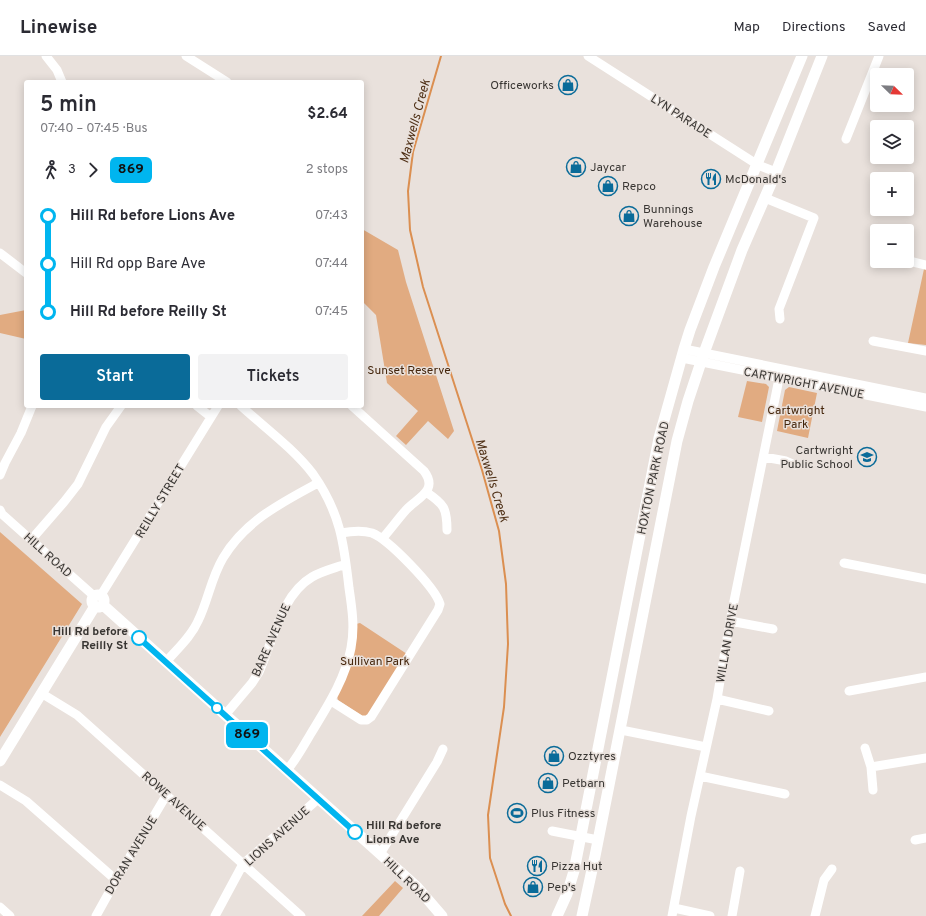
<!DOCTYPE html>
<meta charset="utf-8">
<style>
body{margin:0;font-family:Overpass,sans-serif;background:#f2f2f3;color:#2b2b33;height:100vh;display:flex;flex-direction:column;font-size:15px;white-space:nowrap}
*{box-sizing:border-box;margin:0}
p{font-size:13px;color:#7c7c81}
.icon{flex:none;width:22px;height:22px;fill:none;stroke:currentColor;stroke-width:2;stroke-linecap:round;stroke-linejoin:round}
.map{position:relative;flex:1;overflow:hidden}
.side{position:absolute;left:24px;top:24px;width:340px;height:328px;display:flex;flex-direction:column;background:#fff;border-radius:4px;box-shadow:0 2px 10px #0003}
.side>*{flex:none}
.badge{padding:0 8px;border-radius:6px;font-size:14px;line-height:26px}
.needle{width:26px;rotate:113deg}
.tools{position:absolute;left:870px;top:12px;display:grid;gap:8px}
.tools a{display:grid;place-items:center;width:44px;height:44px;border-radius:4px;background:#fff;box-shadow:0 2px 10px #0003;font-size:20px}
.map>.badge{position:absolute;translate:-50% -50%;box-shadow:0 0 0 2px #fff}
.legs{display:flex;align-items:center;gap:6px;height:44px;padding:0 16px;font-size:13px}
.legs p{margin-inline-start:auto}
.summary{display:flex;align-items:center;justify-content:space-between;height:68px;padding:0 16px}
h1{font-size:22px;font-weight:600;line-height:30px}
.cta{display:flex;gap:8px;margin-top:auto;padding:8px 16px}
.cta a{flex:1;height:46px;border-radius:4px;background:#0a6b99;color:#fff;font-size:16px;font-weight:600;line-height:46px;text-align:center}
.cta a+a{background:#f2f2f3;color:#2b2b33}
ul{padding:0 16px;list-style:none}
li{display:flex;align-items:center;gap:14px;height:48px;font-size:15px}
li i{display:grid;place-items:center;width:6px;height:100%;margin:0 5px;background:currentColor}
li i::after{content:'';width:10px;height:10px;margin:-5px;border:3px solid;border-radius:50%;background:#fff}
li p{margin-inline-start:auto}
li:first-child i{background:linear-gradient(#0000 50%,currentColor 0)}
li:last-child i{background:linear-gradient(currentColor 50%,#0000 0)}
header{display:flex;align-items:center;gap:24px;box-sizing:border-box;height:56px;padding:0 20px;background:#fff;border-bottom:1px solid #e1e1e2}
header strong{font-size:19px}
nav{display:flex;gap:22px;margin-inline-start:auto;font-size:14px}
.map>svg:first-child{display:block}
.green{fill:#e1ab81}
.lines{fill:none;stroke-linecap:round;stroke-linejoin:round}
.stream{stroke:#db8f51;stroke-width:2}
.minor{stroke:#fff;stroke-width:9}
.major{stroke:#fff;stroke-width:11}
.line-1-casing{stroke:#fff;stroke-width:9}
.line-1{stroke:#00b5ef;stroke-width:6}
.stop-1-dot{fill:#fff;stroke:#00b5ef;stroke-width:2}
.labels{text-anchor:middle;stroke-width:3;stroke-linejoin:round;paint-order:stroke}
.poi-label{font-size:12px;fill:#393633;stroke:#e9e1dc;text-anchor:start}
.street-label{font-size:12px;fill:#393633;stroke:#e9e1dc}
.park-label{font-size:12px;fill:#45260c;stroke:#e9e1dc}
.stop-label{font-size:12px;font-weight:bold;fill:#393633;stroke:#e9e1dc;text-anchor:end}
.water-label{font-size:13px;font-style:italic;fill:#4e2f15;stroke:#e9e1dc}
</style>
<header>
<strong>Linewise</strong>
<nav><a>Map</a><a>Directions</a><a>Saved</a></nav>
</header>
<div class="map">
<svg width="926" height="860" viewBox="0 0 926 860">
<rect width="100%" height="100%" fill="#e9e1dc"/>
<path class="green" d="M362 173 398 194 406 226 454 375 448 383 428 365 406 389 396 380 418 355 387 327 376 259 362 245Z
M924 213 926 214V289L908 287Z
M26 254V283L0 277V259Z
M747 325 766 328 769 331 762 366 738 361Z
M789 331 817 337 808 382 777 375 785 334Z
M0 476 82 548 0 681Z
M360 567 407 598 370 657 364 661 338 644 337 640 356 568Z
M395 825 403 832 379 860H362Z"/>
<g class="lines">
<path class="stream" d="M441 0 413 96 408 135 410 174 423 231 482 414 499 475 506 528 508 588 504 651 488 759 490 802 505 848 511 860"/>
<path class="minor" d="M46 0 57 14 62 26
M186 0 227 26
M588 0 758 109 776 116
M846 83 879 0
M765 142 814 162 779 253 780 263
M0 197 26 217
M907 203 913 206 926 209
M873 285 926 295
M684 293 926 342
M682 302 926 351
M197 350 211 361
M241 350C264 371 294 393 313 418 340 456 344 487 349 532 352 552 355 572 351 592 345 624 327 651 310 679 303 691 296 704 287 714
M352 350 424 415C439 435 417 442 406 454 398 463 390 474 382 483
M764 401 786 405 795 409
M0 419 5 407 21 377 32 350
M426 436C444 448 447 452 447 474
M0 454 2 458 94 540
M31 484 64 446 78 428 106 371 121 350
M844 507 926 523
M101 539 218 350
M730 565 773 573
M166 606C177 593 191 581 198 565 208 545 211 522 223 502 245 465 281 447 318 427
M849 635 926 621
M41 637 77 659 301 860
M717 643 769 655
M331 645 361 664H367L371 661 438 554 440 548C435 531 388 483 372 477 362 474 352 475 341 477
M225 659 252 627 259 616C273 586 281 539 312 521 322 515 335 512 346 508
M621 674 706 691
M865 692 871 711 873 734
M871 711 926 702
M700 720 785 738
M0 729 26 745 116 824
M552 775 598 784
M915 784 926 782
M380 798 437 706 443 693
M0 851 10 860
M674 852 710 860
M96 860 116 824 167 738
M215 860 243 808 318 743
M672 860 691 760 717 643 730 565 781 313
M732 860 740 815
M815 860 824 824 832 813"/>
<path class="major" d="M92 545a6 6 0 1 1 12 0a6 6 0 1 1-12 0Z
M103 549 417 831 442 860
M0 705 95 550
M557 860 567 838 574 815 659 382 684 293 690 274 714 211 802 0
M582 860 595 800 677 385 688 345 704 297 742 194 776 116 822 0"/>
</g>
<g class="lines">
<g class="line-1-casing">
<path id="line-1" d="M139 582 355 776"/>
</g>
<use href="#line-1" class="line-1"/>
</g>
<defs>
<g id="shop-ring" transform="scale(1)"><circle r="9.5" fill="#e9e1dc" stroke="#0a6b99" stroke-width="1.5"/><path d="M-5-2.5h2.3a2.7 3.5 0 0 1 5.4 0H5L5.5 6h-11ZM-1.5-2.5h3a1.5 2.3 0 0 0-3 0Z" fill="#0a6b99"/></g>
<g id="restaurant-ring" transform="scale(1)"><circle r="9.5" fill="#e9e1dc" stroke="#0a6b99" stroke-width="1.5"/><path d="M-5-6h1v4h1v-4h1v4h1v-4h1v5L-1.5 .5V6h-2V.5L-5-1ZM5-6V6H3V1.5H1.5Q1.5-4 5-6Z" fill="#0a6b99"/></g>
<g id="school-ring" transform="scale(1)"><circle r="9.5" fill="#e9e1dc" stroke="#0a6b99" stroke-width="1.5"/><path d="M0-5L7-2L0 1L-7-2ZM-4 1L0 2.5L4 1V4Q0 6-4 4Z" fill="#0a6b99"/></g>
<g id="stadium-ring" transform="scale(1)"><circle r="9.5" fill="#e9e1dc" stroke="#0a6b99" stroke-width="1.5"/><path d="M0-5a6.5 5 0 1 0 0 10a6.5 5 0 1 0 0-10ZM-3.5-1.8h7v3.6h-7Z" fill="#0a6b99"/></g>
</defs>
<g fill-rule="evenodd">
<use href="#shop-ring" x="568" y="29"/>
<use href="#shop-ring" x="576" y="111"/>
<use href="#restaurant-ring" x="711" y="123"/>
<use href="#shop-ring" x="608" y="130"/>
<use href="#shop-ring" x="629" y="160"/>
<use href="#school-ring" x="867" y="401"/>
<use href="#shop-ring" x="554" y="700"/>
<use href="#shop-ring" x="548" y="727"/>
<use href="#stadium-ring" x="517" y="757"/>
<use href="#restaurant-ring" x="537" y="810"/>
<use href="#shop-ring" x="533" y="831"/>
</g>
<g class="stop-1-dot">
<circle cx="139" cy="582" r="7"/>
<circle cx="217" cy="652" r="5"/>
<circle cx="355" cy="776" r="7"/>
</g>
<g class="labels">
<g class="poi-label">
<text x="554" y="33" text-anchor="end">Officeworks</text>
<text x="590" y="115">Jaycar</text>
<text x="725" y="127">McDonald's</text>
<text x="622" y="134">Repco</text>
<text x="643" y="157">Bunnings<tspan x="643" dy="14">Warehouse</tspan></text>
<text x="853" y="398" text-anchor="end">Cartwright<tspan x="853" dy="14">Public School</tspan></text>
<text x="568" y="704">Ozztyres</text>
<text x="562" y="731">Petbarn</text>
<text x="531" y="761">Plus Fitness</text>
<text x="551" y="814">Pizza Hut</text>
<text x="547" y="835">Pep's</text>
</g>
<g class="street-label">
<text transform="translate(681 60) rotate(33)" y="4">LYN PARADE</text>
<text transform="translate(804 327) rotate(11)" y="4">CARTWRIGHT AVENUE</text>
<text transform="translate(653 422) rotate(-78)" y="4">HOXTON PARK ROAD</text>
<text transform="translate(160 445) rotate(-59)" y="4">REILLY STREET</text>
<text transform="translate(48 499) rotate(42)" y="4">HILL ROAD</text>
<text transform="translate(271 584) rotate(-66)" y="4">BARE AVENUE</text>
<text transform="translate(727 587) rotate(-80)" y="4">WILLAN DRIVE</text>
<text transform="translate(174 745) rotate(42)" y="4">ROWE AVENUE</text>
<text transform="translate(277 780) rotate(-42)" y="4">LIONS AVENUE</text>
<text transform="translate(131 799) rotate(-59)" y="4">DORAN AVENUE</text>
<text transform="translate(407 824) rotate(44)" y="4">HILL ROAD</text>
</g>
<g class="park-label">
<text x="409" y="318">Sunset Reserve</text>
<text x="796" y="358">Cartwright<tspan x="796" dy="14">Park</tspan></text>
<text x="375" y="609">Sullivan Park</text>
</g>
<g class="stop-label">
<text x="128" y="579">Hill Rd before<tspan x="128" dy="14">Reilly St</tspan></text>
<text x="366" y="773" text-anchor="start">Hill Rd before<tspan x="366" dy="14">Lions Ave</tspan></text>
</g>
<g class="water-label">
<text transform="translate(414 65) rotate(-75)" y="5">Maxwells Creek</text>
<text transform="translate(493 424) rotate(73)" y="5">Maxwells Creek</text>
</g>
</g>
</svg>
<div class="tools">
<a><svg class="needle" viewBox="-14 -14 28 28"><path d="M0-13l5 13h-10z" fill="#e53935"/><path d="M0 13l5-13h-10z" fill="#7c7c81"/></svg></a>
<a><svg class="icon" aria-label="layers" viewBox="0 0 24 24"><path d="M12 4l9 5-9 5-9-5zM3 14l9 5 9-5"/></svg></a>
<a>+</a>
<a>−</a>
</div>
<b class="badge" style="left:247px;top:679px;background:#00b5ef;color:#111">869</b>
<section class="side">
<div class="summary"><div><h1>5 min</h1><p>07:40 – 07:45 · Bus</p></div><b>$2.64</b></div>
<div class="legs"><svg class="icon" aria-label="walk" viewBox="0 0 24 24"><circle cx="13" cy="4" r="2"/><path d="M13 8l-2 6 4 7M11 14l-3 7M7 12l3-4h3l4 4"/></svg>3<svg class="icon" aria-label="forward" viewBox="0 0 24 24"><path d="M9 5l7 7-7 7"/></svg><b class="badge" style="background:#00b5ef;color:#111">869</b><p>2 stops</p></div>
<ul>
<li><i style="color:#00b5ef"></i><b>Hill Rd before Lions Ave</b><p>07:43</p></li>
<li><i style="color:#00b5ef"></i><span>Hill Rd opp Bare Ave</span><p>07:44</p></li>
<li><i style="color:#00b5ef"></i><b>Hill Rd before Reilly St</b><p>07:45</p></li>
</ul>
<div class="cta"><a>Start</a><a>Tickets</a></div>
</section>
</div>
